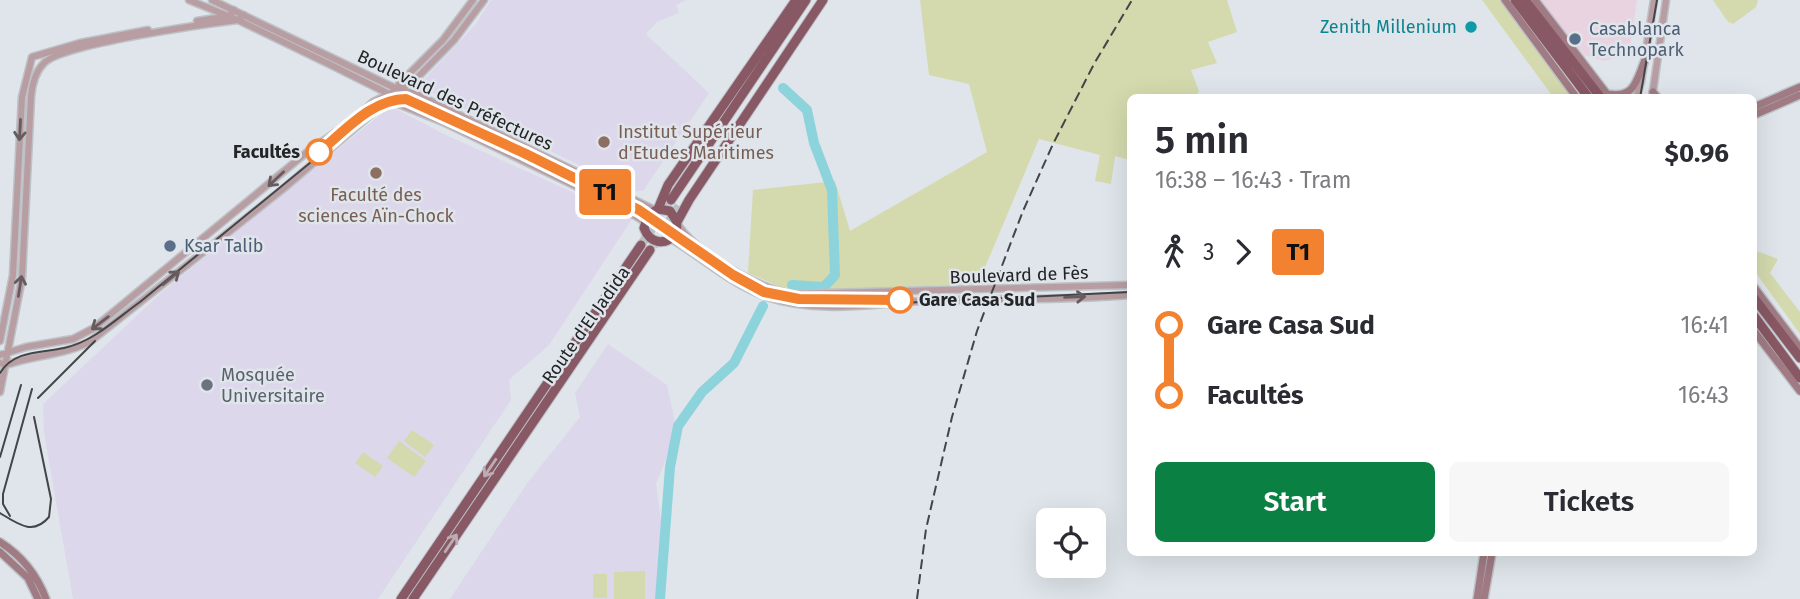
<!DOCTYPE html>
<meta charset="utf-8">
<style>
body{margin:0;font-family:"Fira Sans",sans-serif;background:#f7f7f7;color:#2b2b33;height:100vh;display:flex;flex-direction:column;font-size:26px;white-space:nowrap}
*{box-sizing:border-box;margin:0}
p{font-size:23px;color:#7c7c81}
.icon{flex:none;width:38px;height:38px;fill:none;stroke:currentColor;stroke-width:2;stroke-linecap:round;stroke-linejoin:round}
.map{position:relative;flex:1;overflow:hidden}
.sheet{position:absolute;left:1127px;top:94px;width:630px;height:462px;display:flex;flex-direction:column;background:#fff;border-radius:10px;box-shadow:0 7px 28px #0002}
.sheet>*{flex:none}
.badge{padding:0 14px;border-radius:5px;font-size:24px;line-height:46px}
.fabs{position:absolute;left:1036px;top:508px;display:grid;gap:14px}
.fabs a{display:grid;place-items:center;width:70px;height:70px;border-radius:10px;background:#fff;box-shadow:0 7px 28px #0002;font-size:35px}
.map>.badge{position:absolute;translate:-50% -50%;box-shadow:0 0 0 4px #fff}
.legs{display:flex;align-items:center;gap:10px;height:77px;padding:0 28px;font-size:23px}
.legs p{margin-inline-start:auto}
.headline{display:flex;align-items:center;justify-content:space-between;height:119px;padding:0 28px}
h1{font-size:38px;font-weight:600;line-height:52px}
.button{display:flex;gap:14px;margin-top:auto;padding:14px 28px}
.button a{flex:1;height:80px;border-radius:10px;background:#0b8043;color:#fff;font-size:28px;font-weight:600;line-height:80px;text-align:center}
.button a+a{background:#f7f7f7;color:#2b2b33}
ul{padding:0 28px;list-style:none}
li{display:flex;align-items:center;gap:24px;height:70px;font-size:26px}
li i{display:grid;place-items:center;width:10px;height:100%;margin:0 9px;background:currentColor}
li i::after{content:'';width:18px;height:18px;margin:-9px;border:5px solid;border-radius:50%;background:#fff}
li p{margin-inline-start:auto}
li:first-child i{background:linear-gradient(#0000 50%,currentColor 0)}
li:last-child i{background:linear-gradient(currentColor 50%,#0000 0)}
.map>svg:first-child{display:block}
.commercial{fill:#e9d3e1}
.education{fill:#ddd7ec}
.green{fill:#d4daad}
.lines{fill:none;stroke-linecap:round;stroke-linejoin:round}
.river{stroke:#8dd3dc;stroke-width:10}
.trunk-tunnel{stroke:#b9bfc3;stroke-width:9;stroke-dasharray:9 4.5;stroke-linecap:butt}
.tertiary-casing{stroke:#bdc2c7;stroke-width:9}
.secondary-casing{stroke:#bdc2c7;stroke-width:10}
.trunk-casing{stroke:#bdc2c7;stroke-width:11}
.tertiary{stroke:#b89ea3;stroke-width:6}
.secondary{stroke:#a17b84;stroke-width:7}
.trunk{stroke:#885864;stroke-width:9}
.tram{stroke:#434548;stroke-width:2}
.rail{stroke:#434548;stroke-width:2;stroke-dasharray:10 5;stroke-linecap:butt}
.oneway{stroke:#665b5f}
.oneway2{stroke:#bcadb4}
.line-1-casing{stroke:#fff;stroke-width:16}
.line-1{stroke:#f38230;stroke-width:10}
.culture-dot{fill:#0f9aa8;stroke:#dfe5ea;stroke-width:2.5}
.service-dot{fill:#5c6f8a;stroke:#dfe5ea;stroke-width:2.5}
.education-dot{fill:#8d6e63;stroke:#dfe5ea;stroke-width:2.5}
.stop-1-dot{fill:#fff;stroke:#f38230;stroke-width:3.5}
.worship-dot{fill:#6b7280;stroke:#dfe5ea;stroke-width:2.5}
.labels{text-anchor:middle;stroke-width:5;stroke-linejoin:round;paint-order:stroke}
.culture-label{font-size:18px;fill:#0d838f;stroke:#dfe5ea;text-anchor:end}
.service-label{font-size:18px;fill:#4e5e75;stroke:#dfe5ea;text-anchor:start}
.street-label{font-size:18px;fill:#232527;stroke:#dfe5ea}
.education-label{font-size:18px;fill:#785e54;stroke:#dfe5ea;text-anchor:start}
.stop-label{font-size:18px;font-weight:bold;fill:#232527;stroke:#dfe5ea;text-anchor:end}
.worship-label{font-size:18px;fill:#5b616d;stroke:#dfe5ea;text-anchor:start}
</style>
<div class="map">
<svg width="1800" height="599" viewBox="0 0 1800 599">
<rect width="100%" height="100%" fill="#dfe5ea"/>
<path class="commercial" d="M1538 0H1637L1629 55 1604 61 1584 55Z"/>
<path class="education" d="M491 0H686L676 5 679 13 657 22 646 34 709 93 643 191H632L418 86 475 25Z
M396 109 448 136 632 219 549 345 509 380 511 400 378 599H73L44 433 43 404 162 292 385 111Z
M608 344 667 385 675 422 666 459 656 484 661 520 656 599H450L528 482 580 417 575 393Z"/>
<path class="green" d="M920 0H1227L1237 32 1208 42 1217 63 1191 70 1199 91 1195 98H1130V160L1115 156 1111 184 1095 181 1100 155 1039 139 978 284 827 290 783 288 748 273 753 190 835 181 850 231 987 152 969 84 929 75Z
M1482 0H1501L1577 98H1554Z
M1713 0H1758L1756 7 1733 24 1728 22Z
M1754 250 1778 259 1770 273 1800 312V334L1754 270Z
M412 430 434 445 425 457 404 441Z
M399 441 426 461 414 477 387 458Z
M363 452 383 466 375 477 355 463Z
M645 571V599H614V572Z
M593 574H607V598H593Z"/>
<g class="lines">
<path class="river" d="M783 88 807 110 814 143 832 190 835 275 824 287 792 285
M660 599 670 467 678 426 702 392 734 363 763 306"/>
<path class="trunk-tunnel" d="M641 245 671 200
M653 246 679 206"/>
<g class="tertiary-casing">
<path id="tertiary" d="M189 0 238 20 335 67 389 94 396 103 443 122 559 178 627 211 645 222
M212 0 397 89 416 94 655 210
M197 21 229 16 234 10
M397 89 399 84 443 40 473 0
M1636 98 1641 82 1654 0
M1652 98 1666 0
M678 225C699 255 756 287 791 294L1130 285
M671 239C703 258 732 285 767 297 817 314 871 304 922 301 991 298 1061 301 1130 295
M0 341 13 275 22 97 32 57 80 43 148 30
M0 355 26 347 73 339 94 328 306 153 352 121 373 102 413 82 454 40 484 0
M0 363 6 365C34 355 65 355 91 341L283 189 376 110 396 103
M0 392 22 278 31 97C32 85 35 72 44 63 63 44 205 24 238 20L244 15"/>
</g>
<g class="secondary-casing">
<path id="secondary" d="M1505 0 1577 98
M1535 0 1610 98
M1653 92 1658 98
M1607 94C1635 99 1636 81 1645 60
M1754 107 1800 87
M1754 115 1800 95
M1754 287 1800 348
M1754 331 1800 391
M0 542C22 556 37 575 46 599
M0 552 28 578 38 599
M1477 599 1484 553
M1484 599 1492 553"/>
</g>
<g class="trunk-casing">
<path id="trunk" d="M1515 0 1589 98
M1525 0 1601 98
M671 200 806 0
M658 209 668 185 796 0
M677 222 670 211 658 209 648 215 644 228C650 244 665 246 676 234L677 222 689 200 823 0
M1754 298 1800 358
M1754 316 1800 378
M401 599 641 245
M413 599 650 250"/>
</g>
<use href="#tertiary" class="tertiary"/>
<use href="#secondary" class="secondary"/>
<use href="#trunk" class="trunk"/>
<path class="tram" d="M1640 98 1657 0
M0 373C14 350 41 353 64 348 93 342 116 319 140 302L377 108 393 101 414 104 638 212 733 278 763 295 800 301 844 303H900L1130 292
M38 398 95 341
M0 457 21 385
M0 513C18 524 33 536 49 517L51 499 34 417
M10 516 3 504V494L32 389"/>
<path class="rail" d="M917 599 926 529 952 417 977 331 1023 211 1053 144 1094 64 1132 0"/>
</g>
<defs><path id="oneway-shaft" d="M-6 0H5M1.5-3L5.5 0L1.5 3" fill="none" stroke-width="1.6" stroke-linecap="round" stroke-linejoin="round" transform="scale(1.75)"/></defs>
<g class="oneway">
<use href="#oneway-shaft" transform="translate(20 130) rotate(93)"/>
<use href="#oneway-shaft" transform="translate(276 179) rotate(137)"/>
<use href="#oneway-shaft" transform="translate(171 278) rotate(-39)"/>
<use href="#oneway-shaft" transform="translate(20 286) rotate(-81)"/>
<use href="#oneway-shaft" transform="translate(1075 297) rotate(-2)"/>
<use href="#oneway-shaft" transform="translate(100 323) rotate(143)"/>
</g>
<g class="oneway2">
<use href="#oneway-shaft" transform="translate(490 468) rotate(124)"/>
<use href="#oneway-shaft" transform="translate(451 543) rotate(-56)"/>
</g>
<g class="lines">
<g class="line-1-casing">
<path id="line-1" d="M319 152C345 131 372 99 406 99L524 153 639 210 733 275 764 292 799 299 900 300"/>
</g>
<use href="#line-1" class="line-1"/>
</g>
<circle class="culture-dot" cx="1471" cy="27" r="7"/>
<g class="service-dot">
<circle cx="1575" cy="39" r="7"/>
<circle cx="170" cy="246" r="7"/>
</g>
<g class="education-dot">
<circle cx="604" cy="142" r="7"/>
<circle cx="376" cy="173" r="7"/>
</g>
<g class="stop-1-dot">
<circle cx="319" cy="152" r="12"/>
<circle cx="900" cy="300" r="12"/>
</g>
<circle class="worship-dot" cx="207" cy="385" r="7"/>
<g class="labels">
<g class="culture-label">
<text x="1457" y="33">Zenith Millenium</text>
</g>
<g class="service-label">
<text x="1589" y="35">Casablanca<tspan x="1589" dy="21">Technopark</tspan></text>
<text x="184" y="252">Ksar Talib</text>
</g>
<g class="street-label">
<text transform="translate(455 100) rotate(25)" y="6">Boulevard des Préfectures</text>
<text transform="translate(1019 275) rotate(-2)" y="6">Boulevard de Fès</text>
<text transform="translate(586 325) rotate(-55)" y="6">Route d'El Jadida</text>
</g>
<g class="education-label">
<text x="618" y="138">Institut Supérieur<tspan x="618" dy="21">d'Etudes Maritimes</tspan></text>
<text x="376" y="201" text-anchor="middle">Faculté des<tspan x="376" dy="21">sciences Aïn-Chock</tspan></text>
</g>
<g class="stop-label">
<text x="300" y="158">Facultés</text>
<text x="919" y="306" text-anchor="start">Gare Casa Sud</text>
</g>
<g class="worship-label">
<text x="221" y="381">Mosquée<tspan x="221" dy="21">Universitaire</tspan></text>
</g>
</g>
</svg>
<div class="fabs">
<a><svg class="icon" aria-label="locate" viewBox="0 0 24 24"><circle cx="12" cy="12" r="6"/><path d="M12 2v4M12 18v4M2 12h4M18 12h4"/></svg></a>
</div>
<b class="badge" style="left:605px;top:192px;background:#f38230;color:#111">T1</b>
<section class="sheet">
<div class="headline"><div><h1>5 min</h1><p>16:38 – 16:43 · Tram</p></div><b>$0.96</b></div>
<div class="legs"><svg class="icon" aria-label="walk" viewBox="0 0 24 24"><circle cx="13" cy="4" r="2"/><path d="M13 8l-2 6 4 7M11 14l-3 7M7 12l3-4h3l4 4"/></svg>3<svg class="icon" aria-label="forward" viewBox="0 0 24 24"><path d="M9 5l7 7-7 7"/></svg><b class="badge" style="background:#f38230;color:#111">T1</b></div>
<ul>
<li><i style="color:#f38230"></i><b>Gare Casa Sud</b><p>16:41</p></li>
<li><i style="color:#f38230"></i><b>Facultés</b><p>16:43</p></li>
</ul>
<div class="button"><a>Start</a><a>Tickets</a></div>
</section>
</div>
